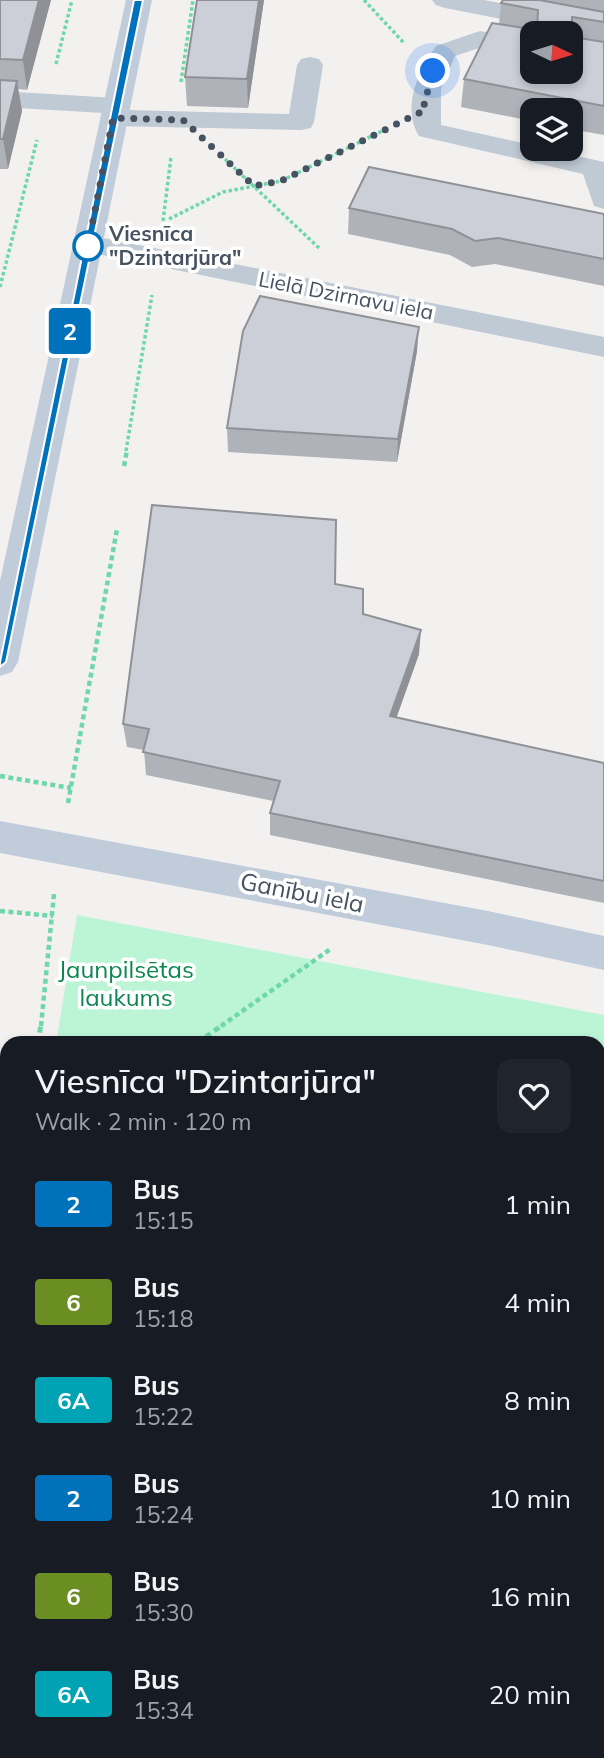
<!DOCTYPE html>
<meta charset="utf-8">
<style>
body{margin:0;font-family:Mulish,sans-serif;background:#20242c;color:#f1f3f6;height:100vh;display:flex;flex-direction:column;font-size:26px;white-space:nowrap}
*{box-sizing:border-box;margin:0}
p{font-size:23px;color:#9ea1a6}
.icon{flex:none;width:38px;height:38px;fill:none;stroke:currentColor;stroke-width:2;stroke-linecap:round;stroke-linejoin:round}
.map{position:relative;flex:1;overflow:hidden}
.drawer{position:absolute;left:0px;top:1036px;width:606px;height:723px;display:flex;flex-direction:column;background:#171b24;border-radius:21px 21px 0 0;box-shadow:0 4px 10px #0003}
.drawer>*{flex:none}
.badge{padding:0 14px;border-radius:5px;font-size:24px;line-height:46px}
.needle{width:46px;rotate:94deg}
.buttons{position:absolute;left:520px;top:21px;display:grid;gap:14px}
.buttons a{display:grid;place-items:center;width:63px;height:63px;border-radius:14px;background:#171b24;box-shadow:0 4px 10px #0003;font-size:35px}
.you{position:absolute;width:35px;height:35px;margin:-18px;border:5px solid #fff;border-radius:50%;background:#1a73e8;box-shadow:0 0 0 10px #1a73e833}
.map>.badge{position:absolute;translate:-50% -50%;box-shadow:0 0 0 4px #fff}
.round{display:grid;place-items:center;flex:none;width:74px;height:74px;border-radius:14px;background:#20242c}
.headline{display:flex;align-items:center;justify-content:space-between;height:119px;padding:0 35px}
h1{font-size:33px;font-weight:600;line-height:52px}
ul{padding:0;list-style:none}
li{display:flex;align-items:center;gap:21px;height:98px;padding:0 35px}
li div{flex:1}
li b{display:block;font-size:26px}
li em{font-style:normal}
li .badge{min-width:77px;font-weight:700;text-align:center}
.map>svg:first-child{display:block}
.green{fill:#bbf5d5}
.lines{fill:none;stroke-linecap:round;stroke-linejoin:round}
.path-far2{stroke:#6fd7aa;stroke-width:3.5;stroke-dasharray:3.5 2.5;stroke-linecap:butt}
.path-far1{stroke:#6fd7aa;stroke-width:4.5;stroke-dasharray:5 3.5;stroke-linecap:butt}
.path{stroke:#6fd7aa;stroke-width:5;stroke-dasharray:6 4.5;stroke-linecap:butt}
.street{fill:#c0cad4;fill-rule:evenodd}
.secondary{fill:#c1ccdb;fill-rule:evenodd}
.wall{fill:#afb2b9}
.shaded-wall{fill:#8f9196}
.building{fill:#cccfd7;stroke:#8f9196;stroke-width:2;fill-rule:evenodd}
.line{fill:#0072bc;stroke:#fff;stroke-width:2}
.walk{stroke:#465261;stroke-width:7;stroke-dasharray:0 12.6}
.stop-dot{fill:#fff;stroke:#0072bc;stroke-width:3.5}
.labels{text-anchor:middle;stroke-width:7;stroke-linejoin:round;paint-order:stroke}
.far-stop-label{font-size:21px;font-weight:bold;fill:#465261;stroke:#fff;text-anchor:start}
.far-street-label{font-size:21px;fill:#465261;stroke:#fff}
.street-label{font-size:24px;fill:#465261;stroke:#fff}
.park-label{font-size:24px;fill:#0c8652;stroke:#fff}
</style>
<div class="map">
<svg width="604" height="1758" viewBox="0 0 604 1758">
<rect width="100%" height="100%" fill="#f3f1f0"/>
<path class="green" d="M77 915 604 1015V1628H599L598 1043H56Z
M7 1351V1669L0 1670V1395Z"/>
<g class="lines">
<path class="path-far2" d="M364 0 404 43
M56 64 72 0
M181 82 193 0
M225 159 320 249
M169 219 223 192 281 181 386 129
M163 221 171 157
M0 287 37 140
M126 451 152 295"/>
<path class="path-far1" d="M124 466 127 450
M0 776 71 788
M68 803 117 529
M0 911 53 916
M41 1026 54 894
M221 1026 332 948"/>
<path class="path" d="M38 1043 41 1024
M197 1043 224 1024
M0 1284 7 1241
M598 1318 604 1313
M0 1372 7 1370"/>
<path class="street" d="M432 0H484L604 23V39L445 8 436 5Z
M480 31 532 40V56L482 47 455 56 441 89V125L532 145V149H547L604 162V209L594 206 583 174 419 136C401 108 419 69 436 46Z
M310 57 319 59 323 65 314 122 311 128 301 130 113 126 104 124 100 118 103 113 0 107V91L116 98 125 100 129 106 126 110 289 114 297 65 301 59Z
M88 235 604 337V357L78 250 74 244 78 238Z"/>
<path class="secondary" d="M126 0H152L18 662 12 672 0 676V581Z
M0 821 488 911 604 936V970L488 945 0 853Z"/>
</g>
<path class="wall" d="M0 0H51L27 90 18 89 22 111 8 169H0Z
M264 0 248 108 187 106 185 77Z
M503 0H604V135L570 129V110H532V121L461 107 464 79 499 24 501 3Z
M349 208 604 214V286L495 264 472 267 450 255 348 234Z
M417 351 397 462 228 452 227 428Z
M335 584 363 614 419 654 396 718 604 763V903L270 835V813L273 801 146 775 144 750 127 747 123 724Z"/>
<path class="shaded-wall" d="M39 0H51L27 90 23 60Z
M259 0H264L248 108 247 79Z
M17 81 22 111 8 169 3 139Z
M419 327 417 351 397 462 398 439Z
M421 630 419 654 389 739 390 716Z"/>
<path class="building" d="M0 0H39L23 60 0 59Z
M197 0H259L247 79 185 77Z
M503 0H539L604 12V22L572 17V37L604 42V106L464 79 492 23 537 30 538 10 501 3ZM532 33H570V72H532Z
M0 80 17 81 3 139H0Z
M369 167 604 214V259L498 238 475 241 452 229 349 208Z
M260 296 419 327 398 439 227 428 243 331Z
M152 505 336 520 335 584 363 589V614L421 630 390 716 604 763V881L270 813 280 781 143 752 149 729 123 724Z"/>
<path class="line" d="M134 0H143L6 662 0 667V662Z"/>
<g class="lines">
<path class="walk" d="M88 246 113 118 183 120 254 186 281 181 425 110 424 105 433 71"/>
</g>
<circle class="stop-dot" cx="88" cy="246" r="14"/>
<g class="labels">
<g class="far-stop-label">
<text x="109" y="241">Viesnīca<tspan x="109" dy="24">"Dzintarjūra"</tspan></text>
</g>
<g class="far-street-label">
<text transform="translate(346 296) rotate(11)" y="7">Lielā Dzirnavu iela</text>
</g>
<g class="street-label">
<text transform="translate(302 893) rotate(11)" y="8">Ganību iela</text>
</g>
<g class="park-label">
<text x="126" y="978">Jaunpilsētas<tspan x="126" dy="28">laukums</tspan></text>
</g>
</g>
</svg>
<div class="buttons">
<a><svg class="needle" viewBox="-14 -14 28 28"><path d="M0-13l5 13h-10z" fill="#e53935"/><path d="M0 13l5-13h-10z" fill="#9ea1a6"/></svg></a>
<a><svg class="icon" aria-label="layers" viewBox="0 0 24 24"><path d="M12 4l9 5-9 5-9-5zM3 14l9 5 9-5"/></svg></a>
</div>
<div class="you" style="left:433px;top:71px"></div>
<b class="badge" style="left:70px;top:331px;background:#0072bc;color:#fff">2</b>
<section class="drawer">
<div class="headline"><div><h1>Viesnīca &quot;Dzintarjūra&quot;</h1><p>Walk · 2 min · 120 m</p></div><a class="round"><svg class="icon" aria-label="heart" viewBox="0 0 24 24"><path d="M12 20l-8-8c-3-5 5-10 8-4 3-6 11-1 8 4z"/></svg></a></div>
<ul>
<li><span class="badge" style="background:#0072bc;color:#fff">2</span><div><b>Bus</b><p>15:15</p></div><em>1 min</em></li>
<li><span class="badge" style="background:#6b8e23;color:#fff">6</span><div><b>Bus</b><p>15:18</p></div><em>4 min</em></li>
<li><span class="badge" style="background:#00a3b4;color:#fff">6A</span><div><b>Bus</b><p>15:22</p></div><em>8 min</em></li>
<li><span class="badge" style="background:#0072bc;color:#fff">2</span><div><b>Bus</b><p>15:24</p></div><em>10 min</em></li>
<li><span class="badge" style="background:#6b8e23;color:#fff">6</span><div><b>Bus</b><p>15:30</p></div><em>16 min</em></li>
<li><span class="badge" style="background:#00a3b4;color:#fff">6A</span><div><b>Bus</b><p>15:34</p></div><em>20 min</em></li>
</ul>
</section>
</div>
